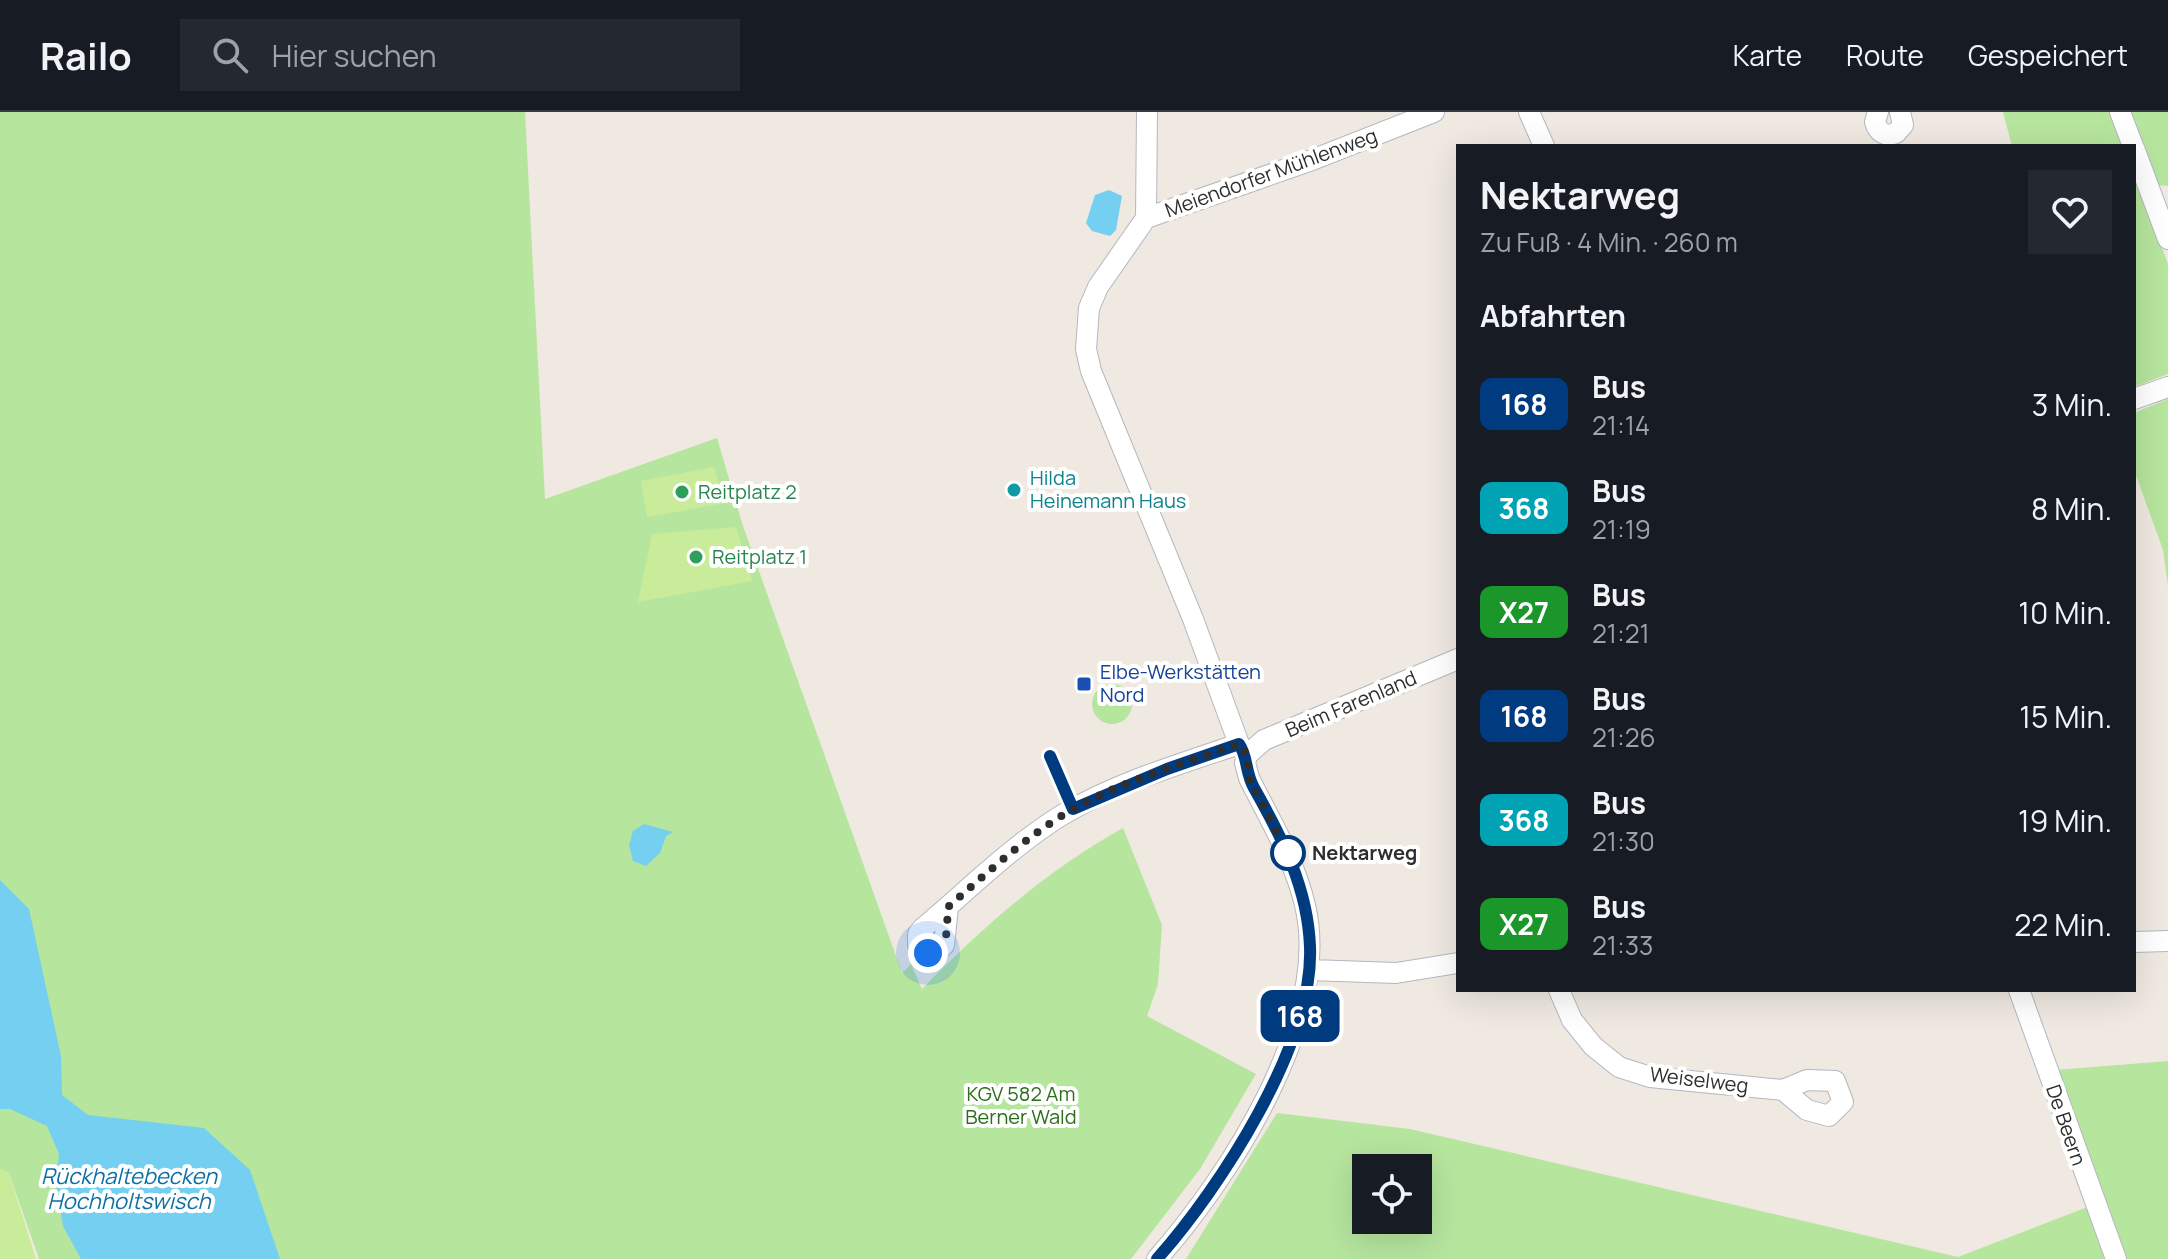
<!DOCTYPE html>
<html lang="de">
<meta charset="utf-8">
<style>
body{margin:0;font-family:Manrope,sans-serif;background:#242831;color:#f1f3f6;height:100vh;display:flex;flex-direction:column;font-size:30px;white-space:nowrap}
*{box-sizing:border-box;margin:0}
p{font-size:26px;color:#9ea1a6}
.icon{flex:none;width:44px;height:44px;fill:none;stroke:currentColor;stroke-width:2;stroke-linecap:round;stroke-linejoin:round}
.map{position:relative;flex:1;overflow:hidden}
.details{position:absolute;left:1456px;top:32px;width:680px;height:848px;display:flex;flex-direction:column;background:#171b24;border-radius:0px;box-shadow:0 8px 32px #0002}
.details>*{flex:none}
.badge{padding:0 16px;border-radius:12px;font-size:28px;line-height:52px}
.controls{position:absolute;left:1352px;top:1042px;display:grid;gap:16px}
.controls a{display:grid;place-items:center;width:80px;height:80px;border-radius:0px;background:#171b24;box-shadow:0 8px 32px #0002;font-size:40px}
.you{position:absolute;width:40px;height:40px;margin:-20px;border:6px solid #fff;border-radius:50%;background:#1a73e8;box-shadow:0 0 0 12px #1a73e833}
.map>.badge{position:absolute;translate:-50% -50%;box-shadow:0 0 0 4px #fff}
h2{padding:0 24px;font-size:30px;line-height:72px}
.round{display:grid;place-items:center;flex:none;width:84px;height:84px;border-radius:0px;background:#242831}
.summary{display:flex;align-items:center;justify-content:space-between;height:136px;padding:0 24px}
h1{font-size:38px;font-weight:700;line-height:60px}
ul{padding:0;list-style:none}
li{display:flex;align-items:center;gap:24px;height:104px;padding:0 24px}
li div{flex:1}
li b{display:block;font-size:30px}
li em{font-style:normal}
li .badge{min-width:88px;font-weight:700;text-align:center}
header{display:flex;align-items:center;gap:48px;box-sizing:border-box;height:112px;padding:0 40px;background:#171b24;border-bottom:2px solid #363941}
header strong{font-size:38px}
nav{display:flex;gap:44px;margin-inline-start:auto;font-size:28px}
.search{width:560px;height:72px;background:#242831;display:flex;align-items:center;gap:20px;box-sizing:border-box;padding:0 28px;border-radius:0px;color:#9ea1a6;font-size:30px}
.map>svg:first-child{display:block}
.green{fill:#b6e59e;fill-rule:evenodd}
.pitch{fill:#c9ec9a}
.water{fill:#75cff0}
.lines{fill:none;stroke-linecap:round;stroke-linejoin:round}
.minor-casing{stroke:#b4b7c1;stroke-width:22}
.minor{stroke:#fff;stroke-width:20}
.line-casing{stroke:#fff;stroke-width:18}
.line{stroke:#003b80;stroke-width:12}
.walk{stroke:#2e2e2e;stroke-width:8;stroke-dasharray:0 14.4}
.culture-dot{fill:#0f9aa8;stroke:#fff;stroke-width:3}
.leisure-dot{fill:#2e9e5b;stroke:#fff;stroke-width:3}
.transit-dot{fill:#1a4fb4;stroke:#fff;stroke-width:3}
.stop-dot{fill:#fff;stroke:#003b80;stroke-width:4}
.labels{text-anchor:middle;stroke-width:8;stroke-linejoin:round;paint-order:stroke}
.street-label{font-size:20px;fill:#2e2e2e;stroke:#fff}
.culture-label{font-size:20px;fill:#0d838f;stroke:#fff;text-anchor:start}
.leisure-label{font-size:20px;fill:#27864d;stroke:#fff;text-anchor:start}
.transit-label{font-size:20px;fill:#164399;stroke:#fff;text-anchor:start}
.stop-label{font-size:20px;font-weight:bold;fill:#2e2e2e;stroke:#fff;text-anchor:start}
.park-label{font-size:20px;fill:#2c6e1b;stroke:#fff}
.water-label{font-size:22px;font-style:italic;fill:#0d6fa3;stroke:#fff}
</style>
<header>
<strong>Railo</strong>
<div class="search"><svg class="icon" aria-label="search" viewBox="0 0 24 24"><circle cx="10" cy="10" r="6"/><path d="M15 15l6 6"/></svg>Hier suchen</div>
<nav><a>Karte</a><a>Route</a><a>Gespeichert</a></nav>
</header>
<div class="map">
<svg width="2168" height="1147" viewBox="0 0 2168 1147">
<rect width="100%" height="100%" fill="#efe9e1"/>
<path class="green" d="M0 0H525L545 387 717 326 743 414 902 861 911 852 922 877C984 814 1046 759 1123 716L1162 813 1158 872 1147 904 1256 962 1200 1057 1131 1147H39L9 1061 0 1057Z
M2003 0H2112L2124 34H2012Z
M2129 0H2168V74L2154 73Z
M2134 60 2168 152V262L2134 275Z
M2168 287V474L2163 438 2134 358V301Z
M1092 592a20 20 0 1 1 40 0a20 20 0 1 1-40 0Z
M2168 949V1147H2125L2056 958Z
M1277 1001 1410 1017 1958 1145 2090 1094 2111 1147H1186ZM1366 1056H1418V1108H1366Z"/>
<path class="pitch" d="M714 355 725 391 647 405 641 369Z
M736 415 752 469 638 490 652 422Z
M0 1057 9 1061 36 1147H0Z"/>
<path class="water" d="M1109 78 1122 84 1116 118 1110 124 1092 119 1086 111 1095 83Z
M644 712 673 720 666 724 660 741 646 754 633 749 629 733 633 719Z
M0 768 29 797 61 944 62 983 88 1003 204 1016 250 1058 280 1147H81L63 1114 56 1072 59 1042 47 1014 10 997H0Z"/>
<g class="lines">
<g class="minor-casing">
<path id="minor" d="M1529 0 1544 34
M1878 0 1875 10C1878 21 1886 25 1896 21
M2120 0 2133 34
M1896 21 1903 13 1900 0
M2134 36 2168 127
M1146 106 1147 0
M2134 287 2168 275
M1247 643 1264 628 1458 547
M948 795 944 833 936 841 925 840 918 833V822L923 816C968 778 1012 734 1062 703 1116 671 1180 652 1239 632
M2134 830 2168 829
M1310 858 1396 861 1458 851
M1559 878 1572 908 1593 934 1619 955 1650 965 1783 978 1807 968 1835 969 1843 990 1829 1004 1807 998 1783 978
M2019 878 2116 1147
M1157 1147C1230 1064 1332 907 1305 793 1294 747 1270 708 1249 666L1245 651 1247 643 1239 632 1193 507 1091 259 1086 237 1089 196 1098 175 1146 106 1312 48 1434 0"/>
</g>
<use href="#minor" class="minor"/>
</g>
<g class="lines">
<g class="line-casing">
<path id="line" d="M1050 644 1073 697 1167 657 1239 632C1248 645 1245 660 1254 676 1282 725 1308 777 1310 835 1314 932 1220 1076 1157 1147"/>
</g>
<use href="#line" class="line"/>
<path class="walk" d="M928 841C951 840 946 813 948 795 985 763 1021 729 1063 703 1117 670 1180 653 1239 632L1247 643 1249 666 1291 748 1288 741"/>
</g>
<circle class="culture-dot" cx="1014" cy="378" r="8"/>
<g class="leisure-dot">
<circle cx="682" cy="380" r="8"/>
<circle cx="696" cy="445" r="8"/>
</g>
<rect class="transit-dot" x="1076" y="564" width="16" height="16" rx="4"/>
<circle class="stop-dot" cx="1288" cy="741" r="16"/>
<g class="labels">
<g class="street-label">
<text transform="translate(1271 61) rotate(-20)" y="7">Meiendorfer Mühlenweg</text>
<text transform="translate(1351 592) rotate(-23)" y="7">Beim Farenland</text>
<text transform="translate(1699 968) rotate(7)" y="7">Weiselweg</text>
<text transform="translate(2066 1013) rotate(71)" y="7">De Beern</text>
</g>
<g class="culture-label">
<text x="1030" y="373">Hilda<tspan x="1030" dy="23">Heinemann Haus</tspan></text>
</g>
<g class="leisure-label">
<text x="698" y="387">Reitplatz 2</text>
<text x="712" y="452">Reitplatz 1</text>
</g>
<g class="transit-label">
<text x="1100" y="567">Elbe-Werkstätten<tspan x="1100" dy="23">Nord</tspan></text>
</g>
<g class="stop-label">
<text x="1312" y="748">Nektarweg</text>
</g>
<g class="park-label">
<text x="1021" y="989">KGV 582 Am<tspan x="1021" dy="23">Berner Wald</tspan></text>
</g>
<g class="water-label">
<text x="129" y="1072">Rückhaltebecken<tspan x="129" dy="25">Hochholtswisch</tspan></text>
</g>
</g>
</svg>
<div class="controls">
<a><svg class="icon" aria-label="locate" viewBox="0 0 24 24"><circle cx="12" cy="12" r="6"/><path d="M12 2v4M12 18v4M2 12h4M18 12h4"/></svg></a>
</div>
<div class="you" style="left:928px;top:841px"></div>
<b class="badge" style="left:1300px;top:904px;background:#003b80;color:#fff">168</b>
<section class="details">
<div class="summary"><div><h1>Nektarweg</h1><p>Zu Fuß · 4 Min. · 260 m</p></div><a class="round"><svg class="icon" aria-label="heart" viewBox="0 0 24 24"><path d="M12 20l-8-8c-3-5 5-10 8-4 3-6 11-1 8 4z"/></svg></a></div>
<h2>Abfahrten</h2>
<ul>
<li><span class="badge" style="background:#003b80;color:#fff">168</span><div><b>Bus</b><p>21:14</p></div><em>3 Min.</em></li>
<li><span class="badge" style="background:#00a3b4;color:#fff">368</span><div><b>Bus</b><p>21:19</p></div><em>8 Min.</em></li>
<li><span class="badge" style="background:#1a962b;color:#fff">X27</span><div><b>Bus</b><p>21:21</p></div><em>10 Min.</em></li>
<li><span class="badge" style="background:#003b80;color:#fff">168</span><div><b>Bus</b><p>21:26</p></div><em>15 Min.</em></li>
<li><span class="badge" style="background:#00a3b4;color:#fff">368</span><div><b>Bus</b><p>21:30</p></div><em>19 Min.</em></li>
<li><span class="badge" style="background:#1a962b;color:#fff">X27</span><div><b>Bus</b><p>21:33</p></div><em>22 Min.</em></li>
</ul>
</section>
</div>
